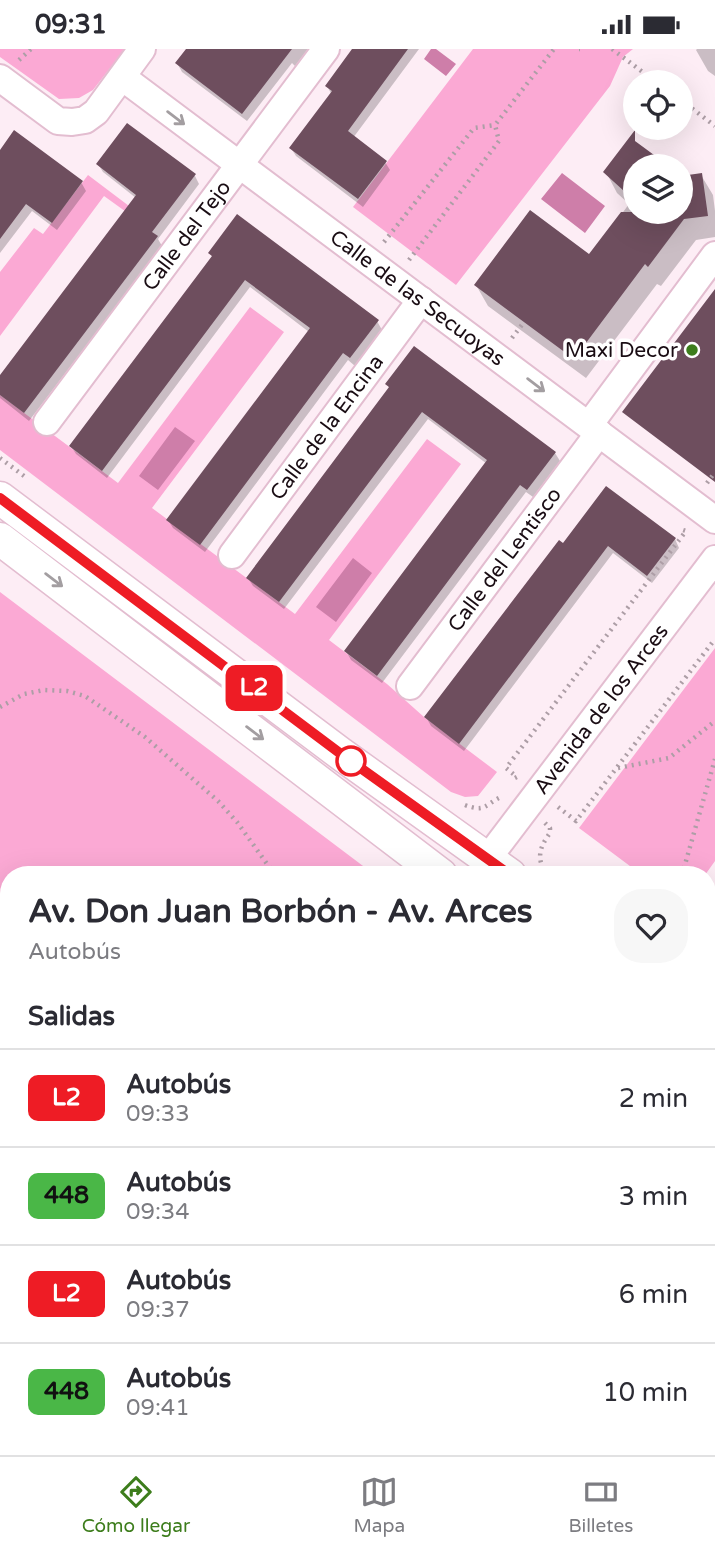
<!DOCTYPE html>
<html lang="es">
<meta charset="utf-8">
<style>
body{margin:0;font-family:"Varela Round",sans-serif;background:#f7f7f7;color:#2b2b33;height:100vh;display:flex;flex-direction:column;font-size:26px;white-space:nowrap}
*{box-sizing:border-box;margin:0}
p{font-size:23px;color:#7c7c81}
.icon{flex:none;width:38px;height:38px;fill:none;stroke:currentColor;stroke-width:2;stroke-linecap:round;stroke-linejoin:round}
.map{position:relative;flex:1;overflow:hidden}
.sheet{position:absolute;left:0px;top:817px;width:716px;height:590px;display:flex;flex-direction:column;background:#fff;border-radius:28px 28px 0 0;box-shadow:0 7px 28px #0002}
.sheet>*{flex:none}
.badge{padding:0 14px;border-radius:10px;font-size:24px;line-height:46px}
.fabs{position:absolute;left:623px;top:21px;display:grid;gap:14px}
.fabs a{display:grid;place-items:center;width:70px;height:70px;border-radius:50%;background:#fff;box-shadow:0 7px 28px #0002;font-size:35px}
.map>.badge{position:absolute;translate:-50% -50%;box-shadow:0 0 0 4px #fff}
h2{padding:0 28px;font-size:26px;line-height:63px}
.round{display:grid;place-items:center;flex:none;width:74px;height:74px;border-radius:28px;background:#f7f7f7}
.headline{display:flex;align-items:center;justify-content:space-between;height:119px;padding:0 28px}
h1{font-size:33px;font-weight:700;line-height:52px}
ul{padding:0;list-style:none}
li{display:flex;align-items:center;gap:21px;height:98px;padding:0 28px;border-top:2px solid #e1e1e2}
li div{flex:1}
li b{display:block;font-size:26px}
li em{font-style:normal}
li .badge{min-width:77px;font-weight:700;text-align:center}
.status{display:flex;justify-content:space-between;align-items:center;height:49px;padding:0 35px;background:#fff;direction:ltr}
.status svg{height:19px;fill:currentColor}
.dock{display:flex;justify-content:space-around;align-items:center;height:98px;border-top:2px solid #e1e1e2;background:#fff;font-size:19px;color:#7c7c81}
.dock a{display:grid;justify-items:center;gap:4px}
.dock .current{color:#3d7d1c}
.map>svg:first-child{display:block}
.green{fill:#fba9d4}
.water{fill:#ce7ea9}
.shadow{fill:#0003}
.building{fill:#6e4e5e}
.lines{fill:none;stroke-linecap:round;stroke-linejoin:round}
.minor-casing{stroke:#e3bdd0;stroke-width:30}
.tertiary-casing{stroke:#e3bdd0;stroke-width:35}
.path{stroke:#ad9ea6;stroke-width:4.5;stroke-dasharray:2 5;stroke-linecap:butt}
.minor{stroke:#fff;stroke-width:26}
.tertiary{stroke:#fff;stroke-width:32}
.oneway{stroke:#a39ea1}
.line-casing{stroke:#fff;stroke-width:16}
.line{stroke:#ee1c25;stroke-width:10}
.poi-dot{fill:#3d7d1c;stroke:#fff;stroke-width:2.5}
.stop-dot{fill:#fff;stroke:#ee1c25;stroke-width:3.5}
.labels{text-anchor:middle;stroke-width:7;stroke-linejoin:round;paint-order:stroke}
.street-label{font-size:21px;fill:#190c13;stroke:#fff}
.poi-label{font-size:21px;fill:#190c13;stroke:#fff;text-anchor:end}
</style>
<div class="status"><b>09:31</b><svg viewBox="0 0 49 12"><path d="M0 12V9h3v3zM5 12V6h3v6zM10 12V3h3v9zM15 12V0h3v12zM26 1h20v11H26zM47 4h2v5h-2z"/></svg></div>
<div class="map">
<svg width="715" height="1406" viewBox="0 0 715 1406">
<rect width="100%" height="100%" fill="#fdedf5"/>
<path class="green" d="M0 0H125L93 41 79 49 59 50 0 8Z
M473 0H633L623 8 610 37 456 236 353 158Z
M88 126 133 160 129 165 104 147 0 287V223L34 179 43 185Z
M250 258 284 283 152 459 295 565 427 390 461 415 329 591 387 635 424 668 497 723 478 747 465 748 451 743 0 401V346L118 434Z
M0 543 375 826H9V1398H707V1077L715 1083V1406H0Z
M715 599V812L705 826H642L579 779Z"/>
<path class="water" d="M431 0H436L456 15 446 27 424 10Z
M562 124 605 157 585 184 541 150Z
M175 378 195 392 158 441 139 427Z
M353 509 372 524 336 573 316 558Z"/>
<path class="shadow" d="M188 0H308L295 17 292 14 247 72 182 23 177 14Z
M354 0H419L353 89 385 113 390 121 363 158 296 107 291 99 332 46 327 37Z
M697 0H715V27L708 22 696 1Z
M630 91 666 117H635V163H681V128L701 126 713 146 715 162V188L696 191 661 237 657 235 586 329 488 257 476 236 590 208 629 155 617 144 606 123Z
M0 103 81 133 86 142 57 181 32 162 0 204Z
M98 115 195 127 199 135 158 190 162 197 29 372 0 349V328L136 149 103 123Z
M210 204 377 272 382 281 355 317 348 311 205 503 173 479 168 471 309 283 250 238 107 429 76 405 71 397 213 209Z
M387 335 555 404 560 412 533 448 526 443 382 634 351 611 346 602 487 415 428 370 284 560 253 537 248 529 390 340Z
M675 490 679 499 652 534 613 504 464 702 431 677 426 668 563 496Z"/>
<path class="building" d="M186 0H292L242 65 175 14Z
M352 0H408L348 82 387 112 358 150 289 99 332 42 325 37Z
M127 74 196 125 152 183 158 187 24 364 0 346V326L136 146 96 115Z
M14 81 83 132 52 174 26 155 0 190V101Z
M635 81V92L669 117H635V152L603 123Z
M702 124 708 167 684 170 648 218 645 215 574 310 474 236 530 161 589 205 621 163H681V127Z
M237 165 379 271 350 309 343 304 200 496 166 471 310 279 245 231 102 422 69 397 212 207 208 204Z
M715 240V433L622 363Z
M414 297 556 403 527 441 520 436 377 627 344 602 487 411 422 363 279 553 246 529 389 338 385 335Z
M606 437 676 489 647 527 608 497 459 695 424 668 559 491 563 494Z"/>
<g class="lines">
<g class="minor-casing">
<g id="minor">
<path id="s1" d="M122 28 715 471"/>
<path d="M0 29 58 72 72 73 85 71 96 63 142 0"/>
<path id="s2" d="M47 373 326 0"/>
<path d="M589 376 715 206"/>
<path id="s3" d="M232 506 421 251"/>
<path id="s4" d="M410 637 599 384"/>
<path id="s5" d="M488 809 715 510"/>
</g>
</g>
<g class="tertiary-casing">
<path id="tertiary" d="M0 449 341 705 510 826
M0 490 441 826
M707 978 715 984
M707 1029 715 1035"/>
</g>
<path class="path" d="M579 0H580
M612 0 656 33
M19 11 31 0
M681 51 715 77
M384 193 474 79 495 76
M409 211 499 92 495 76 554 0
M512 289 524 273
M0 409 24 427
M707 434 715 423
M0 658 24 645 44 641 67 642 85 647 145 688 218 752 237 773 275 826
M618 719 669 709 715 672
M515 729 517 728 506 719 686 482 683 481
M465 756C486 764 485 755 501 748
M558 758 576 772 715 590
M545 774 550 779V784C539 799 536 810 547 826
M682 826 715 710
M707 890 715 896
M0 941 9 939
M707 1249H715
M58 1406 92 1398"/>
<use href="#minor" class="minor"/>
<use href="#tertiary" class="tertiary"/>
</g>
<defs><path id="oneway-shaft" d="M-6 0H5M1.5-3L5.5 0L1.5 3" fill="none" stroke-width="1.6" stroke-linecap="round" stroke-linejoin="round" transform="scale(1.75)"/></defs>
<g class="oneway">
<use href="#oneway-shaft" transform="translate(176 69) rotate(37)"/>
<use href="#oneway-shaft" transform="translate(536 336) rotate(37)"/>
<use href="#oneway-shaft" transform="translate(54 531) rotate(37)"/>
<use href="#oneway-shaft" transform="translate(255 684) rotate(37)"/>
</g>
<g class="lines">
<g class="line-casing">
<path id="line" d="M0 449 341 705 510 826"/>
</g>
<use href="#line" class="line"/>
</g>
<circle class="poi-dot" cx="692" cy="301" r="7"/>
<circle class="stop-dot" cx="351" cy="712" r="14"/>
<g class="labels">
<g class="street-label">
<text dy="7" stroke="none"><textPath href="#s2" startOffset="233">Calle del Tejo</textPath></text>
<text dy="7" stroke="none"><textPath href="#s1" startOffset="369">Calle de las Secuoyas</textPath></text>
<text dy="7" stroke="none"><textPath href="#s3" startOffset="159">Calle de la Encina</textPath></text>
<text dy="7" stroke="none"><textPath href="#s4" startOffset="158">Calle del Lentisco</textPath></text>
<text dy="7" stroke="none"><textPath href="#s5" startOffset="187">Avenida de los Arces</textPath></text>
</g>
<g class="poi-label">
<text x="678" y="308">Maxi Decor</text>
</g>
</g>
</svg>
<div class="fabs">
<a><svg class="icon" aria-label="locate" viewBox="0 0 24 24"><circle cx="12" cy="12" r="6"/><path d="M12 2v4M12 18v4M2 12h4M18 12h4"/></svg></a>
<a><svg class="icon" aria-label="layers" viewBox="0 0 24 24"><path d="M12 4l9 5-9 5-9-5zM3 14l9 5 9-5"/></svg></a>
</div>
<b class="badge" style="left:254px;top:639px;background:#ee1c25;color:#fff">L2</b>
<section class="sheet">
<div class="headline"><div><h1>Av. Don Juan Borbón - Av. Arces</h1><p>Autobús</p></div><a class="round"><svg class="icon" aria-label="heart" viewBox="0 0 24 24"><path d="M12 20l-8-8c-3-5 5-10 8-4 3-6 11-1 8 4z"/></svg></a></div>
<h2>Salidas</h2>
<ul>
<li><span class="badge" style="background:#ee1c25;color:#fff">L2</span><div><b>Autobús</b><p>09:33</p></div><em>2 min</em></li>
<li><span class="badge" style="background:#4ab747;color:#111">448</span><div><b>Autobús</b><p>09:34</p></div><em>3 min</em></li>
<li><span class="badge" style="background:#ee1c25;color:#fff">L2</span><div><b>Autobús</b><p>09:37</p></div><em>6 min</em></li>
<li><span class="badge" style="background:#4ab747;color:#111">448</span><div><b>Autobús</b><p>09:41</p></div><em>10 min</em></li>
</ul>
</section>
</div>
<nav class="dock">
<a class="current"><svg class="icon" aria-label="directions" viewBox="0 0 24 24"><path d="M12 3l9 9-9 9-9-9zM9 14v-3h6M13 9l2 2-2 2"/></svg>Cómo llegar</a>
<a><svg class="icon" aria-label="map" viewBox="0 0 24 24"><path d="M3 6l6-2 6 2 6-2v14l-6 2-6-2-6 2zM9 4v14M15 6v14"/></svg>Mapa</a>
<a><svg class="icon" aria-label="tickets" viewBox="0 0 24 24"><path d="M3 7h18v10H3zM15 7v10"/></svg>Billetes</a>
</nav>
